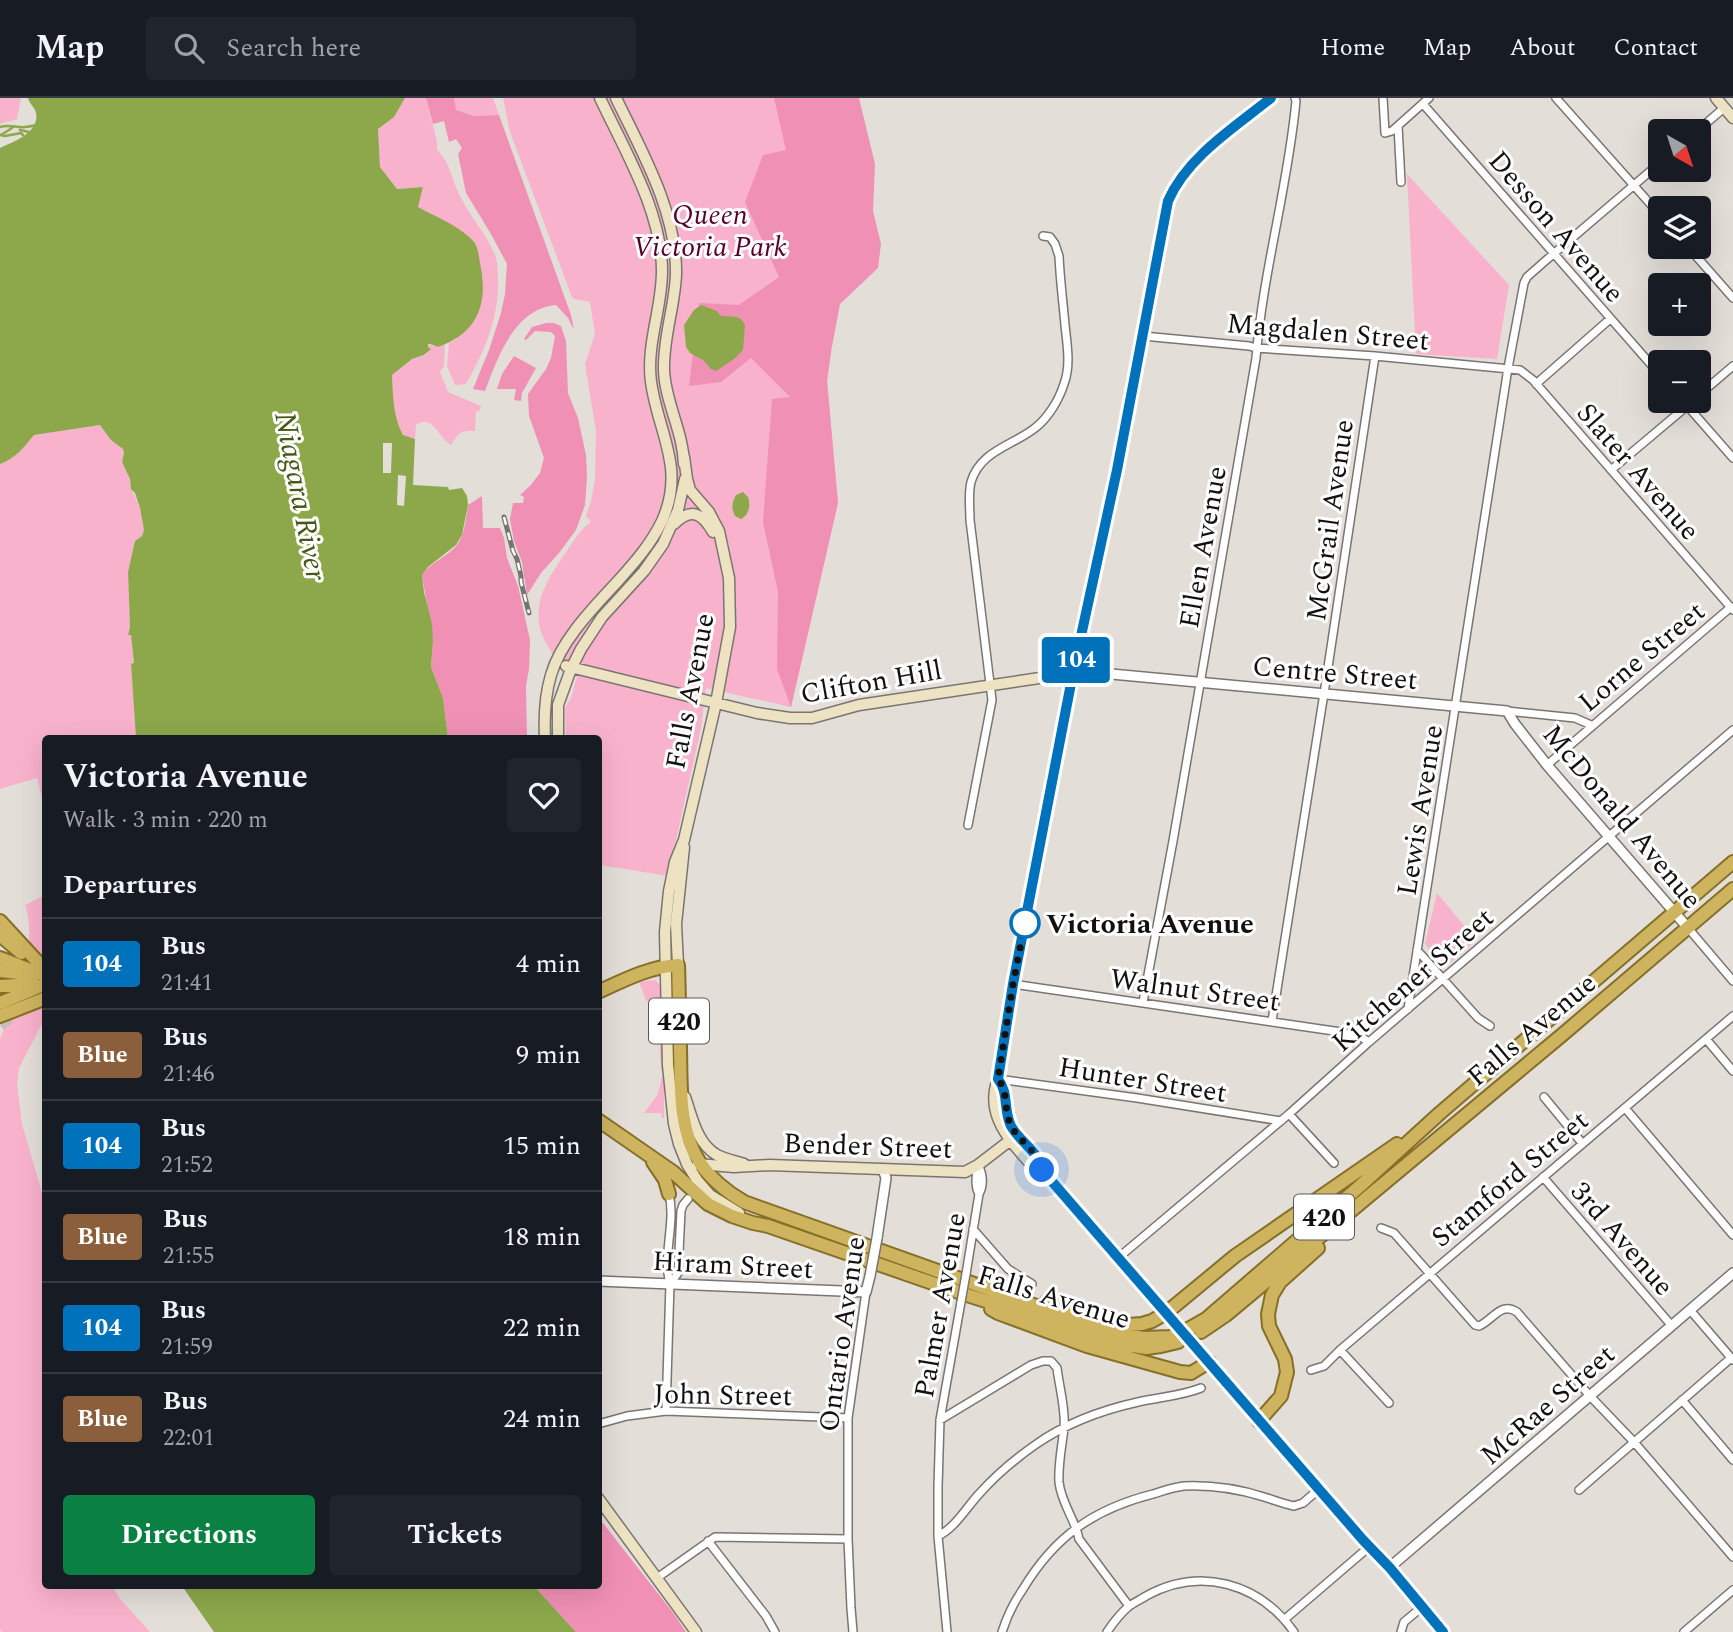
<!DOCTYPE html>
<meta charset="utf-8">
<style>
body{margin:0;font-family:Spectral,serif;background:#20242c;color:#f1f3f6;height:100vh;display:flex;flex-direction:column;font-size:26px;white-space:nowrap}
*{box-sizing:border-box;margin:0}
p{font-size:23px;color:#9ea1a6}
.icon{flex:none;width:38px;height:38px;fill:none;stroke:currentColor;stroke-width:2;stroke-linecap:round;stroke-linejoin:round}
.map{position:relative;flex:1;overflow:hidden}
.panel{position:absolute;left:42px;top:637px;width:560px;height:854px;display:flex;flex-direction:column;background:#171b24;border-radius:7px;box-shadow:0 7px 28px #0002}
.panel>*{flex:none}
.badge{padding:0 14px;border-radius:5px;font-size:24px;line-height:46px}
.needle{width:46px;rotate:141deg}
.controls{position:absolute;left:1648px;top:21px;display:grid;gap:14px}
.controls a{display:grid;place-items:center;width:63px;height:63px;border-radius:7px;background:#171b24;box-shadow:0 7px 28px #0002;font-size:35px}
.you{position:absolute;width:35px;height:35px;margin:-18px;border:5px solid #fff;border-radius:50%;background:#1a73e8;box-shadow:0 0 0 10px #1a73e833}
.map>.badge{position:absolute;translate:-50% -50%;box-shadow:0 0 0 4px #fff}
h2{padding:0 21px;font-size:26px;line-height:63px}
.round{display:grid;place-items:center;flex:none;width:74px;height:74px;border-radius:7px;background:#20242c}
.headline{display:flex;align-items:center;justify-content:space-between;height:119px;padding:0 21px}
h1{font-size:33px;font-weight:700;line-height:52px}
.cta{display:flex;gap:14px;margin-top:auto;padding:14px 21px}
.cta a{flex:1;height:80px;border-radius:7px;background:#0b8043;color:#fff;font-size:28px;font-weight:700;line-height:80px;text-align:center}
.cta a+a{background:#20242c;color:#f1f3f6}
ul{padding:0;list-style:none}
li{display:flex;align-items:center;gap:21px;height:91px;padding:0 21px;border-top:2px solid #363941}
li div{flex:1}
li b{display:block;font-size:26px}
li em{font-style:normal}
li .badge{min-width:77px;font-weight:700;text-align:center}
header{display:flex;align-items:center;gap:42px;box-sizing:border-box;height:98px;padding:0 35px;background:#171b24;border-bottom:2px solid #363941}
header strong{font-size:33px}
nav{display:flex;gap:38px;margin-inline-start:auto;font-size:24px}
.search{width:490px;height:63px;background:#20242c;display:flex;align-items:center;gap:18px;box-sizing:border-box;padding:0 24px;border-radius:7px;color:#9ea1a6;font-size:26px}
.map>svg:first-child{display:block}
.green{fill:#f9b2cc}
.forest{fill:#f090b5}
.water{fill:#8ca84b}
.pier{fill:#e4ded9}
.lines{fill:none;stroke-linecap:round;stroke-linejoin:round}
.stream{stroke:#8ca84b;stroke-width:2.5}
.trunk-tunnel{stroke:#c5bfbb;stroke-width:12;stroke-dasharray:12 6;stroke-linecap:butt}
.minor-casing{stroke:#7b7571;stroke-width:10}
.tertiary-casing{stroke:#7b7571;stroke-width:12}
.secondary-casing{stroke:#7b7571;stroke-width:13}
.trunk-casing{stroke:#856f29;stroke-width:16}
.minor{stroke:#fff;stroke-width:7}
.tertiary{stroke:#fff;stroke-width:9}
.secondary{stroke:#ede3c3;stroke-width:10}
.trunk{stroke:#ceb45f;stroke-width:12}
.rail-casing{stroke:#787470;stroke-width:5}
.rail{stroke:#fff;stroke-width:2.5;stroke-dasharray:8;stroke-linecap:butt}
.minor-bridge-casing{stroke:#7b7571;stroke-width:10;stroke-linecap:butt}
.tertiary-bridge-casing{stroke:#7b7571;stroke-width:12;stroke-linecap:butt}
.secondary-bridge-casing{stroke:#7b7571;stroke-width:13;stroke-linecap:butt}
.minor-bridge{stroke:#fff;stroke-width:7}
.tertiary-bridge{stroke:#fff;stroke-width:9}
.secondary-bridge{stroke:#ede3c3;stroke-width:10}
.line-casing{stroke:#fff;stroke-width:16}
.line{stroke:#0072bc;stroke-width:10}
.walk{stroke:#13110f;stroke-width:7;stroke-dasharray:0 12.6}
.stop-dot{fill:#fff;stroke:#0072bc;stroke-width:3.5}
.labels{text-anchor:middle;stroke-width:6;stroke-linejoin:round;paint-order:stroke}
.shield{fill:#fff;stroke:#5a5857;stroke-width:2}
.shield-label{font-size:26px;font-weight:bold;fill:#13110f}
.park-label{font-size:28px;font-style:italic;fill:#56002e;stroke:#fff}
.street-label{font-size:28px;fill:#13110f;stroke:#fff}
.stop-label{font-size:28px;font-weight:bold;fill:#13110f;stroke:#fff;text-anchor:start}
.water-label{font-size:30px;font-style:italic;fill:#465816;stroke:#fff}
</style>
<header>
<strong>Map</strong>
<div class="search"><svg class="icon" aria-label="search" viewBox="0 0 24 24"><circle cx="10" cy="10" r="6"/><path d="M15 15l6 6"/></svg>Search here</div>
<nav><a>Home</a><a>Map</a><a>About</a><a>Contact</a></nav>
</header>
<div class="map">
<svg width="1733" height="1534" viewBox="0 0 1733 1534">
<rect width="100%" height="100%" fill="#e4ded9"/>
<path class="green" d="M0 0H21L17 21C13 23 7 23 0 26Z
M405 0H426L437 44V52C451 66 451 79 459 96 469 117 486 135 495 157 498 163 497 171 498 178 500 218 485 252 466 286L455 287 447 268 449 245 456 241 483 182 476 146 460 132 418 109 423 89 397 91 380 69 378 31 394 19Z
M454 0H493L499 17 474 18 455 12Z
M503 0H830L831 254 827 283 838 405 791 609 706 590 701 630 668 778 600 767 599 779 598 640H566L565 610 571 600 578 575C572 572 564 569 559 565 554 560 551 552 547 547 528 513 544 486 564 457 572 446 579 432 591 424L586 418 591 403 595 382 596 333 585 266 595 236 590 204 574 201 572 199 510 34Z
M1407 76 1509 187 1497 261 1416 256Z
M431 246 438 249 445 246 444 268 440 274 448 294 481 308 480 312 476 314 475 333C460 332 459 335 451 347 438 339 432 315 416 327L415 341 403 337C393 319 393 297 392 277L412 261 425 257 431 251 428 249V247Z
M100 327 111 342 123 351 124 354 122 364 130 381V387L140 410 144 432 142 438 135 443 128 475 130 529 128 536 131 537 134 566 131 567 136 640H46L45 712 37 680 0 691V366C15 361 24 349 34 337Z
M1437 795 1476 842 1444 870 1425 846Z
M45 797V920L19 970 17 986 22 1026 45 1105 46 1488H112L121 1502 150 1534H2L0 1531V941C15 902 39 848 25 807Z
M1419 865H1422L1433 879 1415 895 1414 894Z
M655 882 663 890 666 992 664 994V1020H662L661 1015H644L658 996 663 974 661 972 658 916 653 907 646 902 639 884Z"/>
<path class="forest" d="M426 0H454L456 12 474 18 499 17 571 217 574 232 568 220 556 207C514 211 498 259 485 293L473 291 489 252 501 215 505 196 507 166 491 136 466 95 458 56 462 50 456 41 449 44 444 23 433 26Z
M774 0H859L875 66 873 113 881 146 878 170 840 206 831 254 827 283 838 405 791 609 777 571 778 494 763 424 772 301 790 299 751 260 721 284 689 288 699 205 739 207 779 179 745 104 763 57 786 52Z
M546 225H554L561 228 566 243 568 295 578 320 586 357 587 379 585 407 576 432 559 455 541 475 527 497 522 464 514 443 510 421 513 405H523L524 399 520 397 530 388 540 375 544 360 529 318 528 296 546 271 551 260 555 238 551 234 535 233 526 242 524 241 532 229Z
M514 258 536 270 522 295 521 303 514 302 516 291H497L502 276Z
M482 398 483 430H500L504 440 507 460 518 488 530 542 529 571 526 588 527 640H448L443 600 431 569 433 543 422 477C431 464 447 459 457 447 465 436 466 420 468 407Z
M599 1420 674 1516 686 1534H576L534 1488H598Z"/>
<path class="water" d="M28 0H405L394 19 378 31 380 69 397 91 423 89 418 109C436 119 460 128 474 144 479 150 479 162 481 170 488 208 476 236 438 249L431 246H428V249L431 251 424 257 412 261 392 277C393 297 393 319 403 337L415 341 413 387 448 389 449 392 462 390 467 398 468 407 462 437 456 447 428 469 422 477 424 494 432 526 433 543 431 569 443 600 448 640H136L131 566 134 565 131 537H128L130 529 128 474 135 443 142 438 144 432 140 410 135 395 131 391 130 381 122 364 124 355 123 351 111 342 100 327 34 337C24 349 15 361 0 366V50C14 44 40 34 36 15 35 9 30 7 28 0Z
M701 207 717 213 721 218C731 219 740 216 745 227L743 252 734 261 716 273 711 271 703 262 690 255 686 249 684 227 694 212Z
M743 394 748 399C751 407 749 417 741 421L735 418C731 410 732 404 736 397Z
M182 1488H534L576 1534H214Z"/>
<path class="pier" d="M383 345H392L391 375H383Z
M398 377 406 378 404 408 397 407Z"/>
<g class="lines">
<path class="stream" d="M0 29C9 26 17 30 25 29 29 29 32 28 36 27
M20 32 29 34
M0 37 5 38 21 35 23 37
M1 37 12 30"/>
<path class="trunk-tunnel" d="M0 927 15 915"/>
<g class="minor-casing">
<path id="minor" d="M1383 0 1385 35 1392 33 1429 0
M1556 0 1661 118
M1423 6 1661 278
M1398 28 1401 84
M1697 33 1724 10
M1688 149 1733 200
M1143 238 1249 248 1256 250 1375 258 1520 272 1533 282 1733 512
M1536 286 1610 221
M1699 297 1733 268
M1683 303 1733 360
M1611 372 1693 303
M1507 613 1575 620 1591 627
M1547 667 1731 509
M968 727 992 602 970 422C970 409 968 396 971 384 980 353 1012 348 1035 330 1048 320 1059 302 1064 286 1071 267 1067 247 1065 227 1063 204 1060 181 1059 158L1055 146 1050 139 1043 138
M1688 830 1733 883
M1417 852 1478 920 1490 928
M1013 886 1341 934 1361 939 1369 944
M1143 904 1173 743 1256 260C1263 173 1288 89 1296 3L1295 0
M1408 911 1508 270 1524 185 1527 179 1544 164 1661 64
M1272 923 1325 589 1375 258
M1706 941 1733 973
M998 981 1137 1000 1281 1023
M1544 999 1582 1045
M1625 1010 1733 1137
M1289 1016 1334 1065
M978 1067C976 1076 974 1088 979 1096
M1543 1079 1672 1228
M1381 1130 1394 1135 1475 1227 1479 1228C1493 1222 1501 1203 1517 1214L1590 1298 1634 1344 1733 1459
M973 1131 1008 1171 1032 1186
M1118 1160 1289 1016 1369 944 1733 632
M966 1176 979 1096C984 1087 983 1076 978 1067
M670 1186 678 1175 681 1113 683 1107 688 1101
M1690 1212 1733 1262
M1340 1252 1389 1305
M1311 1272 1324 1268 1340 1252 1733 918
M1682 1302 1733 1362
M666 1313 670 1186C662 1157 676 1125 669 1096
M940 1322 1031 1267 1043 1263H1051L1057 1270C1059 1288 1066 1312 1064 1330 1062 1348 1058 1366 1059 1384 1061 1405 1075 1421 1079 1441L1129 1508
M598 1326 627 1318 666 1313 848 1320
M1579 1392 1731 1260
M938 1438C955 1430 966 1410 979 1396 995 1378 1015 1361 1035 1347 1066 1325 1102 1312 1138 1304 1160 1299 1181 1298 1201 1290
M708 1443 766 1518 775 1534
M657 1480 715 1439 848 1441
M1285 1521 1369 1449
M853 1534 851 1510 848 1441V1320L866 1194
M947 1534 938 1438V1389L940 1322 961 1204
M1002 1534C1007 1518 1014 1504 1023 1491 1055 1438 1094 1411 1153 1396 1163 1393 1174 1389 1184 1388 1210 1387 1239 1391 1264 1399 1274 1402 1284 1406 1294 1408L1303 1405 1319 1391
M1107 1534C1113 1525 1120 1516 1128 1509 1133 1505 1140 1502 1146 1498 1200 1468 1259 1485 1294 1534
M1401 1534 1404 1524 1422 1509
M1684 1534 1733 1492"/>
</g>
<g class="tertiary-casing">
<path id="tertiary" d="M1073 575 1090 574 1507 613 1515 626 1547 667 1688 830
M877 1140 886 1080 883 1071
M598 1183 866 1194 870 1178
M1389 1470 1733 1175"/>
</g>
<g class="secondary-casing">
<path id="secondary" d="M616 0C642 54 677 114 676 176 675 208 663 239 664 272 665 304 683 333 684 366
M1716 0 1733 20
M684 359 687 381 690 392 709 414 719 433 729 480 730 529 716 605 684 742 675 764 669 793 665 834 668 967 674 1026 679 1046 687 1066 697 1082 710 1097 739 1115
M674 426C691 409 702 415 713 434
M566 568 757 615 790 620H812L859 607 1073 575
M545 640C544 620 545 597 551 577 561 542 594 509 618 483 635 464 651 446 662 423 686 370 658 335 651 284 646 246 662 211 662 173 662 114 625 53 600 0
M558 640V607L571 571 581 551 602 519 644 473 663 446 678 412 685 381
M678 867 676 826 684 749
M998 981C1009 995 1003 1011 1011 1028 1019 1043 1040 1055 1042 1072L1177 1227
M685 999C692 1019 697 1046 717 1057 725 1061 735 1063 744 1066
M698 1066 734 1069 769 1067 965 1074 978 1067 1017 1037
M1042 1072C1032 1069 1028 1063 1021 1055 1002 1034 987 1010 998 981L1013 886 1073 575 1117 372 1168 103 1173 92 1184 76 1201 58 1213 46 1271 0
M1196 1249 1369 1449 1389 1470 1443 1534
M598 1400 696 1534"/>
</g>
<g class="trunk-casing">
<path id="trunk" d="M0 823 46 873
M0 837 21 855
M0 860 46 878
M0 873 27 876
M0 888 34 886
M598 894C624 882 649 869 678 867 679 894 679 921 680 949 681 987 678 1031 700 1065 711 1081 727 1094 744 1104L1112 1235 1144 1240 1170 1239 1185 1233 1206 1221 1360 1088 1440 1015 1733 764
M0 905 46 886
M0 918 46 900
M598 1022 673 1074 708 1106 732 1118 753 1125 768 1128 970 1198 1120 1246 1146 1250 1161 1248 1178 1244
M653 1064 665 1082 669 1096
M1047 1203 1112 1224 1128 1227 1142 1226 1152 1223 1166 1215 1235 1158 1397 1046
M991 1211 998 1215 1087 1248 1180 1274 1191 1275 1209 1264
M1201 1234 1226 1217 1562 937 1733 791
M1259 1323 1281 1298 1287 1274 1285 1261 1269 1228 1268 1216 1272 1197 1280 1184 1318 1150"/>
</g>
<use href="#minor" class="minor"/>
<use href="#tertiary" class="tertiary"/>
<use href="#secondary" class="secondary"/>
<use href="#trunk" class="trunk"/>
<g class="rail-casing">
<path id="rail" d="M504 419 513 453 517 461 521 478V484L529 515"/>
</g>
<use href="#rail" class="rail"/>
<g class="minor-bridge-casing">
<path id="minor-bridge" d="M961 1204 966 1176"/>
</g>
<g class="tertiary-bridge-casing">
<path id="tertiary-bridge" d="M870 1178 877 1140"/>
</g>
<g class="secondary-bridge-casing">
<path id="secondary-bridge" d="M1177 1227 1196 1249"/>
</g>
<use href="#minor-bridge" class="minor-bridge"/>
<use href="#tertiary-bridge" class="tertiary-bridge"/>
<use href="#secondary-bridge" class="secondary-bridge"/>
</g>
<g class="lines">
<g class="line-casing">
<path id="line" d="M1271 0C1235 29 1187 59 1168 103L1117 372 1073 575 1013 886 998 981C1009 995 1003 1011 1011 1028 1019 1043 1040 1055 1042 1072L1363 1442 1390 1470 1443 1534"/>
</g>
<use href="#line" class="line"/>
<path class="walk" d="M1025 825 1013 886 998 981C1009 995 1003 1011 1011 1028 1019 1043 1040 1055 1042 1072"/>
</g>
<circle class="stop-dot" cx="1025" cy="825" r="14"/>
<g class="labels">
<g class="shield">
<rect x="649" y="900.5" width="60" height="45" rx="5"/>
<rect x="1294" y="1096.5" width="60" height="45" rx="5"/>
</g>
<g class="shield-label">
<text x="679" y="932">420</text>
<text x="1324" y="1128">420</text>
</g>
<g class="park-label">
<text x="710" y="126">Queen<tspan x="710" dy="32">Victoria Park</tspan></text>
</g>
<g class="street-label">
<text transform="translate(1557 128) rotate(49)" y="10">Desson Avenue</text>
<text transform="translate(1328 233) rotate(5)" y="10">Magdalen Street</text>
<text transform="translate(1639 373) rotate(49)" y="10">Slater Avenue</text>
<text transform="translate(1329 422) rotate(-82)" y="10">McGrail Avenue</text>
<text transform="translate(1202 449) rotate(-80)" y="10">Ellen Avenue</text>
<text transform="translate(1641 558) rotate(-40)" y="10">Lorne Street</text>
<text transform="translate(1335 574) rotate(5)" y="10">Centre Street</text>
<text transform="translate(871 583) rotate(-10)" y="10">Clifton Hill</text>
<text transform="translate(689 593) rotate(-79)" y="10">Falls Avenue</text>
<text transform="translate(1419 712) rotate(-81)" y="10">Lewis Avenue</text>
<text transform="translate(1623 718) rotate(50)" y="10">McDonald Avenue</text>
<text transform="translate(1412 881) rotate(-41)" y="10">Kitchener Street</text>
<text transform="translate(1195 891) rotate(8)" y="10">Walnut Street</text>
<text transform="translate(1531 931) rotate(-40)" y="10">Falls Avenue</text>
<text transform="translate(1143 981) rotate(9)" y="10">Hunter Street</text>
<text transform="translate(868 1047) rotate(2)" y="10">Bender Street</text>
<text transform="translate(1509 1080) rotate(-40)" y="10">Stamford Street</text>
<text transform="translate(1623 1140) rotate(49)" y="10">3rd Avenue</text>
<text transform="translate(733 1166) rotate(3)" y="10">Hiram Street</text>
<text transform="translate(1054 1198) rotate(17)" y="10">Falls Avenue</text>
<text transform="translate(939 1207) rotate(-80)" y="10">Palmer Avenue</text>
<text transform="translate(841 1236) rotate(-82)" y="10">Ontario Avenue</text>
<text transform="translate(723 1296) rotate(1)" y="10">John Street</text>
<text transform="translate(1547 1306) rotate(-41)" y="10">McRae Street</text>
</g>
<g class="stop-label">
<text x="1046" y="835">Victoria Avenue</text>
</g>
<g class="water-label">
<text transform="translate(301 398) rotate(79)" y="10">Niagara River</text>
</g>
</g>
</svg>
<div class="controls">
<a><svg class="needle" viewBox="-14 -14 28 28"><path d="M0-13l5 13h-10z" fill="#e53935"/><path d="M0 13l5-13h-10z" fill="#9ea1a6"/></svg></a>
<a><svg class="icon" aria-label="layers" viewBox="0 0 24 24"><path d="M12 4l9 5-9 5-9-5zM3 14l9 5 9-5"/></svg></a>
<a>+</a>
<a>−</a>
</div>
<div class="you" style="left:1042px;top:1072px"></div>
<b class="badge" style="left:1076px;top:562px;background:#0072bc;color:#fff">104</b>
<section class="panel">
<div class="headline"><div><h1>Victoria Avenue</h1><p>Walk · 3 min · 220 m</p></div><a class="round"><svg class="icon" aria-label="heart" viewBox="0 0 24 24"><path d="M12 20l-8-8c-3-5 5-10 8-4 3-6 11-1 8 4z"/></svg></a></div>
<h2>Departures</h2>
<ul>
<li><span class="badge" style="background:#0072bc;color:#fff">104</span><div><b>Bus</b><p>21:41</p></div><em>4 min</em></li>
<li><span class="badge" style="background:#8b5e3c;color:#fff">Blue</span><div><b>Bus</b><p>21:46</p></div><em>9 min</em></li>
<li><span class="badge" style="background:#0072bc;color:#fff">104</span><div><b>Bus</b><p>21:52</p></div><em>15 min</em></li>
<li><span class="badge" style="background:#8b5e3c;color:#fff">Blue</span><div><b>Bus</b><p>21:55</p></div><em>18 min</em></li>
<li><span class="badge" style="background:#0072bc;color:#fff">104</span><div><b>Bus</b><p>21:59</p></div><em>22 min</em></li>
<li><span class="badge" style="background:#8b5e3c;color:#fff">Blue</span><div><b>Bus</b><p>22:01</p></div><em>24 min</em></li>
</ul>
<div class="cta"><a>Directions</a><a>Tickets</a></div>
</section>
</div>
